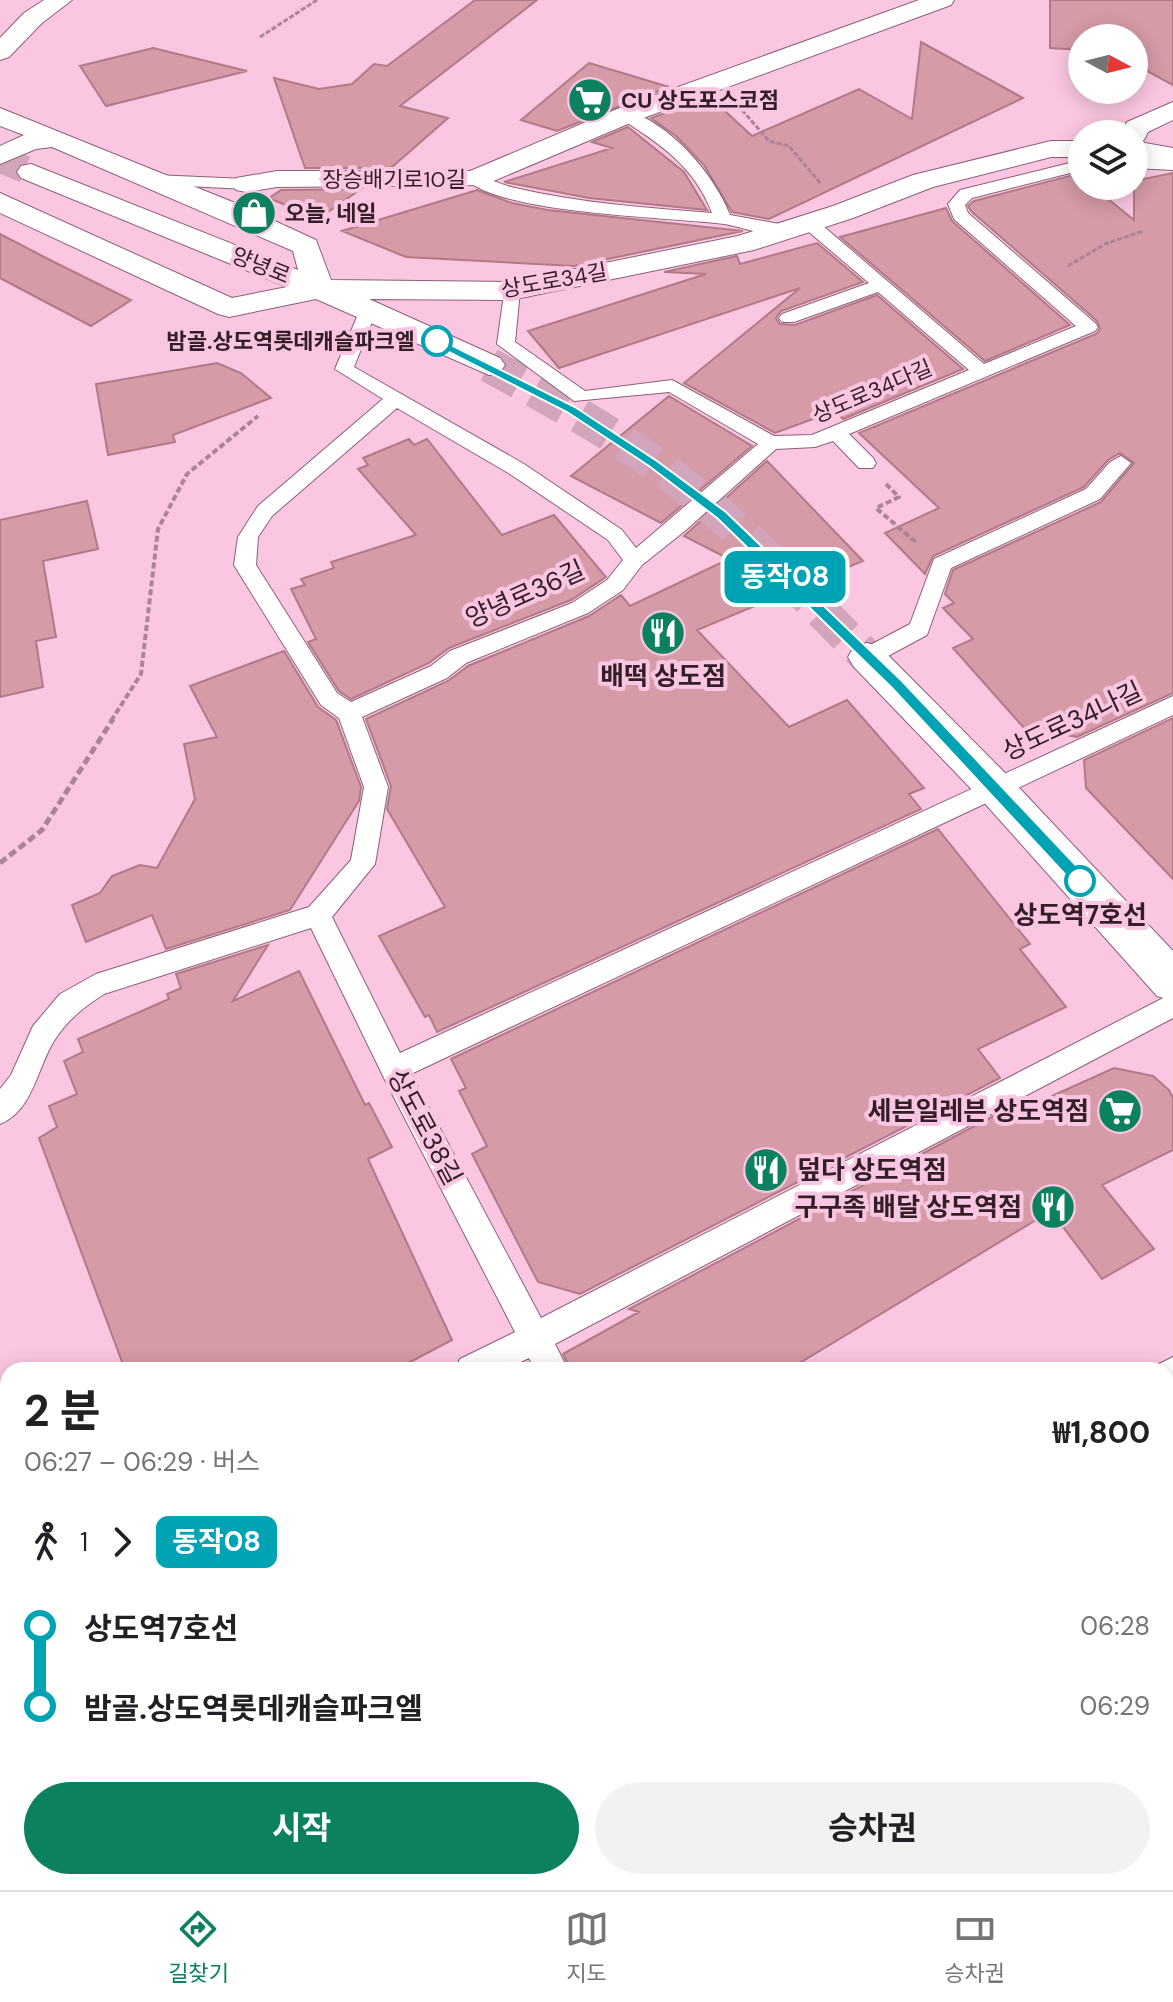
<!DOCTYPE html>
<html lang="ko">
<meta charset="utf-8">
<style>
body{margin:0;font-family:"DM Sans","Noto Sans KR",sans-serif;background:#f2f2f2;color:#202124;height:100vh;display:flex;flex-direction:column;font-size:30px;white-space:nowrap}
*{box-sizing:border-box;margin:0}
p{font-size:26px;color:#757577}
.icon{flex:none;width:44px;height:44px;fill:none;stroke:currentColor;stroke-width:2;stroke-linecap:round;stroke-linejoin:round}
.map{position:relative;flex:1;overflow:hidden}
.side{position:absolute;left:0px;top:1362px;width:1174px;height:528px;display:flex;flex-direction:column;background:#fff;border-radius:24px 24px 0 0;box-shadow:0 4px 20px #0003}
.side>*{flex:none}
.badge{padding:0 16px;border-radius:12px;font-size:28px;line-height:52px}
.needle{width:52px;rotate:97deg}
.buttons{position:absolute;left:1068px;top:24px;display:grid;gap:16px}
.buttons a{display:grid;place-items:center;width:80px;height:80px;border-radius:50%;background:#fff;box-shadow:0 4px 20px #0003;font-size:40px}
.map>.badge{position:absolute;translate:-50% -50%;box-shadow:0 0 0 4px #fff}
.legs{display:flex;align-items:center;gap:12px;height:88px;padding:0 24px;font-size:26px}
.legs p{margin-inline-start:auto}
.head{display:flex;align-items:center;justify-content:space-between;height:136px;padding:0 24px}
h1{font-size:44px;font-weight:700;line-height:60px}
.button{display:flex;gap:16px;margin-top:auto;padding:16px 24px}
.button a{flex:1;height:92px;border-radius:48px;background:#0c815f;color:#fff;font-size:32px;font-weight:700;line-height:92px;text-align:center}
.button a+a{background:#f2f2f2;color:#202124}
ul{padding:0 24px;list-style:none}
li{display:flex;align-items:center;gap:28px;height:80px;font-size:30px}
li i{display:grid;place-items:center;width:12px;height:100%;margin:0 10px;background:currentColor}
li i::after{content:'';width:20px;height:20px;margin:-10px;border:6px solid;border-radius:50%;background:#fff}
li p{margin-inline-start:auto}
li:first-child i{background:linear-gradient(#0000 50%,currentColor 0)}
li:last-child i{background:linear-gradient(currentColor 50%,#0000 0)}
.tab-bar{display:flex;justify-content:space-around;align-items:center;height:112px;border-top:2px solid #e0e0e0;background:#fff;font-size:22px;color:#757577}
.tab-bar a{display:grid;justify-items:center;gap:4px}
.tab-bar .on{color:#0c815f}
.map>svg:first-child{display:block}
.building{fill:#d59ba6;stroke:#b17a85;stroke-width:2}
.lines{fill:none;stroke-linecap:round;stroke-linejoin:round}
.secondary-tunnel-far1{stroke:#d3a5bd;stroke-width:27;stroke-dasharray:27 14;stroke-linecap:butt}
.secondary-tunnel{stroke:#d3a5bd;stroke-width:35;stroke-dasharray:35 17;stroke-linecap:butt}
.lane-casing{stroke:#8e5f78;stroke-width:2}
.street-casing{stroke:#8e5f78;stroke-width:2}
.secondary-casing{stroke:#8e5f78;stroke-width:2}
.primary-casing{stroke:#8e5f78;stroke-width:2}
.path-far2{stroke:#ab8499;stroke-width:3;stroke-dasharray:5 2;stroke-linecap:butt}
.path-far1{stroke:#ab8499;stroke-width:4;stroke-dasharray:6 3;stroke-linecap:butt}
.path{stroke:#ab8499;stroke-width:5;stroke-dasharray:8 4;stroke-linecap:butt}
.lane{fill:#fff;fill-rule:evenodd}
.street{fill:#fff;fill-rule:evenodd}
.secondary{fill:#fff;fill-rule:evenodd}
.primary{fill:#fff;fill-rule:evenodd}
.line-1{fill:#00a3b4;stroke:#fff;stroke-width:2}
.stop-1-dot{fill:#fff;stroke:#00a3b4;stroke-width:4}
.labels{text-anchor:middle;stroke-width:8;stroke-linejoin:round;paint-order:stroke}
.far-poi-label{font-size:22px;font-weight:bold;fill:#321f29;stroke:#fbc6e2;text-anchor:start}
.far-street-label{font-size:22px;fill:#321f29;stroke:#fbc6e2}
.far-stop-label{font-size:22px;font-weight:bold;fill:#321f29;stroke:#fbc6e2;text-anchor:end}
.street-label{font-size:26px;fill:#321f29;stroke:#fbc6e2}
.poi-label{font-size:26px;font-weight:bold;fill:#321f29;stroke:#fbc6e2;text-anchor:end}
.stop-label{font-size:26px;font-weight:bold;fill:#321f29;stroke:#fbc6e2}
</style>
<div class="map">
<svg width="1173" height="1890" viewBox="0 0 1173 1890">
<rect width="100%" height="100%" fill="#fbc6e2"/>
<path class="building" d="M475 0H537L400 106 448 118 391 168H305L274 78 319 89 352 84 374 64 387 66Z
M1050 0H1173V85L1134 64V38H1082V50L1050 48Z
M921 42 1023 98 769 219 732 212 704 165 676 136 651 118 707 98 713 100 752 136 859 89 912 119Z
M153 48 247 71 106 106 80 66Z
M589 63 669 87 557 131 521 120Z
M628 127 684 172 707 210 589 198 504 182 612 148 592 142Z
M1173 173V693L1077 737 1024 728 953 648 973 639 943 608 954 603 945 594 953 570 1101 502 1134 463 1120 453 1108 460 1084 487 933 556 925 574 885 533 939 508 859 433 1096 334 1100 329 1097 321 971 211 968 206 974 201 1077 174 1082 178V186H1092L1134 220V181Z
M361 189 318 219 269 198 281 190Z
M477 190 512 203 548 210 743 231 574 266 406 257 342 231Z
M946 208 952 221 1070 325 985 361 840 237Z
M0 234 50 260 131 300 91 326 0 278Z
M817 243 863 282 781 311 776 318 780 324 795 325 877 295 963 369 843 419 835 411 775 433 684 383 800 288 559 368 528 331 706 274 664 272 737 256 740 264Z
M217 363 241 373 271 398 173 435 175 442 108 455 96 384Z
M669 396 752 446 661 523 571 476Z
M409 439 414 445 427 439 502 535 554 515 606 577 571 600 449 648 429 663 351 699 339 691 308 642 316 639 291 589 305 585 301 579 334 568 331 562 416 535 358 469 368 465 363 458Z
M767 461 863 561 697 630 789 727 847 700 924 788 909 794 921 809 437 1032 429 1015 425 1017 379 936 445 907 387 809 391 786 366 719 448 681 468 666 589 616 621 595 630 606 729 559 684 536Z
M87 501 98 549 43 561 56 637 36 641 43 687 0 697V520Z
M284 651 318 707 336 720 361 787 359 801 290 910 166 949 152 915 86 942 72 905 100 893 112 876 140 865 157 868 195 799 184 744 217 737 190 686Z
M1173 718V879L1086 788 1084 760Z
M938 829 1030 944 1020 949 1066 1007 978 1049 1000 1078 580 1294 538 1282 472 1154 487 1146 459 1091 466 1088 451 1059Z
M268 945 233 1001 299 971 365 1105 369 1103 392 1147 368 1159 452 1340 395 1370H125L39 1138 57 1127 49 1106 77 1094 64 1061 83 1052 78 1039 169 999 167 994 181 988 176 974Z
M1114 1068 1153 1076 1169 1090 1173 1098V1150L1102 1185 1154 1249 1102 1279 1051 1211 788 1370H571L563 1354 639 1312 629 1309 1018 1103 1023 1109Z"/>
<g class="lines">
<path class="secondary-tunnel-far1" d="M0 159 31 172"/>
<path class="secondary-tunnel" d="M489 365C560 404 632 443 695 494 757 543 811 602 867 657"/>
<g class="lane-casing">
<path id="lane" d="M626 110C670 123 714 174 730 215L790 226 793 230 790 234C770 239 744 227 724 224 671 217 500 214 466 179L474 174C488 178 501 185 515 188 580 203 646 208 712 213 695 167 660 144 620 118L618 115Z
M1134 158 1173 160V170L1134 168Z
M1082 160V170L972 198 965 205 968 213 1095 323 1098 327 1095 331 849 434 873 458 876 463 873 468H859L833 441 815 447 776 449 686 530 642 565 623 590 588 613 466 663 447 678 362 717 388 787 375 864 332 917 400 1053 1173 696V715L411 1074 541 1318 1173 993V1018L555 1344 568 1370H535L529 1358 504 1370H455L460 1359 515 1332 384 1078 311 928 104 994C84 1007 67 1020 54 1041 37 1068 33 1111 0 1124V1089L11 1075 33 1026 60 994 96 974 309 907 351 860 364 787 339 718 321 705 234 565 238 537 258 506 383 399 335 369 362 305H374L377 309 354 367 524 464 622 530 636 548 758 444 669 392 574 401 497 344 505 287H517L520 291 515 342 585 391 672 380 774 436 812 435 969 370 878 292 794 322H782L779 318 782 314 869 283 803 227 800 223 803 219H815L984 364 1076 326 954 219 948 204 960 190ZM397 408 510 474 608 540 623 560 607 580 572 603 450 651 431 666 351 702 337 693 256 565 258 537 272 516Z
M154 175 246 179 254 184 246 189 148 184 146 180Z
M1121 456 1131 463 1100 499 951 568 927 635 875 663 867 665 859 663 856 657 859 651 910 624 934 559 1086 489 1110 462Z
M8 1588V1623L0 1626V1591Z
M793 1882H832L835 1890H796Z"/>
</g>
<g class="street-casing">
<path id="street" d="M919 0H954L951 5 635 121 484 185 277 187 246 192 236 190 232 184 236 178 277 171H470L617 109Z
M1173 102V120L1148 132 1144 140 1134 142V134H1121L1127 122Z"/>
</g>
<g class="secondary-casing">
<path id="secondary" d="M44 0H72L42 23 9 57 0 60V38L24 13Z
M0 108 240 205 316 240 331 280 511 282 738 236 833 206 913 175 1051 141H1082V157H1051L933 187 853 218 754 250 511 300 369 299 500 358 505 365 500 372 489 375 316 299 229 317 218 314 0 213V193L232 298 287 287 21 178 17 172 21 166 31 164 298 270 293 251 52 147 36 149 0 164V146L24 135 0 126Z
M1134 141 1173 148V164L1134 157Z
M867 643 880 647 1008 776 1173 951V1001L1157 996 980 798 854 667 848 657 854 647Z"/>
</g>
<g class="primary-casing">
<path id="primary" d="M1173 1357V1412L1166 1415V1370H1147Z
M1173 1490V1596H1166V1493Z
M228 1882H303L300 1890H225Z
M571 1882H645L642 1890H568Z"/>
</g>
<path class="path-far2" d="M260 37 317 0
M742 110 769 141 789 146 820 183
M1068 266 1105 244 1143 231"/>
<path class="path-far1" d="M886 484 899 497 876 508 917 543
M111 721 141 674 158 529 187 474 258 416"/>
<path class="path" d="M0 863 42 830 113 719"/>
<use href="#lane" class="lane"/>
<use href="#street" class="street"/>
<use href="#secondary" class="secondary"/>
<use href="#primary" class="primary"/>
</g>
<path class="line-1" d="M437 338 575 407 657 461 726 512 902 681 1086 876V885H1075L892 688 717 518 649 466 567 412 433 344V339Z"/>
<defs>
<g id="supermarket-disc" transform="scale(2.3)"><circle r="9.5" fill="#0c815f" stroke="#fbc6e2"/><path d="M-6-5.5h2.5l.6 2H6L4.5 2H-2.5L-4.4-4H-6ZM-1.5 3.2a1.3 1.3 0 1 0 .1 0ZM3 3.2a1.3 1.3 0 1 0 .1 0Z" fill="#fff"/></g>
<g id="shop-disc" transform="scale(2.3)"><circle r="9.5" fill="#0c815f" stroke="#fbc6e2"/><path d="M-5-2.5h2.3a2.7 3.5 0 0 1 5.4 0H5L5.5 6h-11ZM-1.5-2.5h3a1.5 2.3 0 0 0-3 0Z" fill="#fff"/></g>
<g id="restaurant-disc" transform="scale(2.3)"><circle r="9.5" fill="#0c815f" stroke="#fbc6e2"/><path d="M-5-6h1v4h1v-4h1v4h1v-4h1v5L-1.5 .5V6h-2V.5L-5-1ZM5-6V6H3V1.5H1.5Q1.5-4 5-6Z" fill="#fff"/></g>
</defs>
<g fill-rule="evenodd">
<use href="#supermarket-disc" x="590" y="100"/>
<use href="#shop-disc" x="254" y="213"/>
<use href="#restaurant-disc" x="663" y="633"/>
<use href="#supermarket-disc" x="1120" y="1111"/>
<use href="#restaurant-disc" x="766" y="1170"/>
<use href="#restaurant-disc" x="1053" y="1207"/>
</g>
<g class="stop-1-dot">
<circle cx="437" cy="341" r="14"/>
<circle cx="1080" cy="881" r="14"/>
</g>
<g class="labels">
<g class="far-poi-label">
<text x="621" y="108">CU 상도포스코점</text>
<text x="285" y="221">오늘, 네일</text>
</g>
<g class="far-street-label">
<text x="394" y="187">장승배기로10길</text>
<text transform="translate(261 265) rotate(22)" y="8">양녕로</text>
<text transform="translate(554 280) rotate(-10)" y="8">상도로34길</text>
<text transform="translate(872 391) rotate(-23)" y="8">상도로34다길</text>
</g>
<g class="far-stop-label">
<text x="415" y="349">밤골.상도역롯데캐슬파크엘</text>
</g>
<g class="street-label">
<text transform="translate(525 594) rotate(-24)" y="9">양녕로36길</text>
<text transform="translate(1072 721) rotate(-25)" y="9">상도로34나길</text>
<text transform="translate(425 1127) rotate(62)" y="9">상도로38길</text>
</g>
<g class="poi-label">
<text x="663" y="685" text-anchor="middle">배떡 상도점</text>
<text x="1089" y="1120">세븐일레븐 상도역점</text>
<text x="797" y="1179" text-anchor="start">덮다 상도역점</text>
<text x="1022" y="1216">구구족 배달 상도역점</text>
</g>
<g class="stop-label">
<text x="1080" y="924">상도역7호선</text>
</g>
</g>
</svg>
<div class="buttons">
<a><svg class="needle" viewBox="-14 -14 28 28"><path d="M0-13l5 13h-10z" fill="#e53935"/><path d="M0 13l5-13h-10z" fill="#757577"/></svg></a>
<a><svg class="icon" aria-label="layers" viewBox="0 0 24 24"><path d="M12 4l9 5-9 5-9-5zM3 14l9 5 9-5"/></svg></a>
</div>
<b class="badge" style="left:785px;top:577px;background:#00a3b4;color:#fff">동작08</b>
<section class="side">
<div class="head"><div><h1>2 분</h1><p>06:27 – 06:29 · 버스</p></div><b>₩1,800</b></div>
<div class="legs"><svg class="icon" aria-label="walk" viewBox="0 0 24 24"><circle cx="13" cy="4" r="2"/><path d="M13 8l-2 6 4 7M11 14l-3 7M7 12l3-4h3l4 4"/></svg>1<svg class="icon" aria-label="forward" viewBox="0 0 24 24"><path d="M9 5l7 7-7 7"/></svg><b class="badge" style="background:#00a3b4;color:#fff">동작08</b></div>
<ul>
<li><i style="color:#00a3b4"></i><b>상도역7호선</b><p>06:28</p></li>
<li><i style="color:#00a3b4"></i><b>밤골.상도역롯데캐슬파크엘</b><p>06:29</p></li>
</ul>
<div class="button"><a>시작</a><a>승차권</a></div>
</section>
</div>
<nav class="tab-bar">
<a class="on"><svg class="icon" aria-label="directions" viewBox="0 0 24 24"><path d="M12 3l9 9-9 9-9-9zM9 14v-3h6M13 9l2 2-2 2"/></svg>길찾기</a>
<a><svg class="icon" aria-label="map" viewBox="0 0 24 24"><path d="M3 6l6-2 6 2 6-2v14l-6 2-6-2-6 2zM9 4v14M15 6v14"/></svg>지도</a>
<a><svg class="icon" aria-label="tickets" viewBox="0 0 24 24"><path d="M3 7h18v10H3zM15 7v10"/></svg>승차권</a>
</nav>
